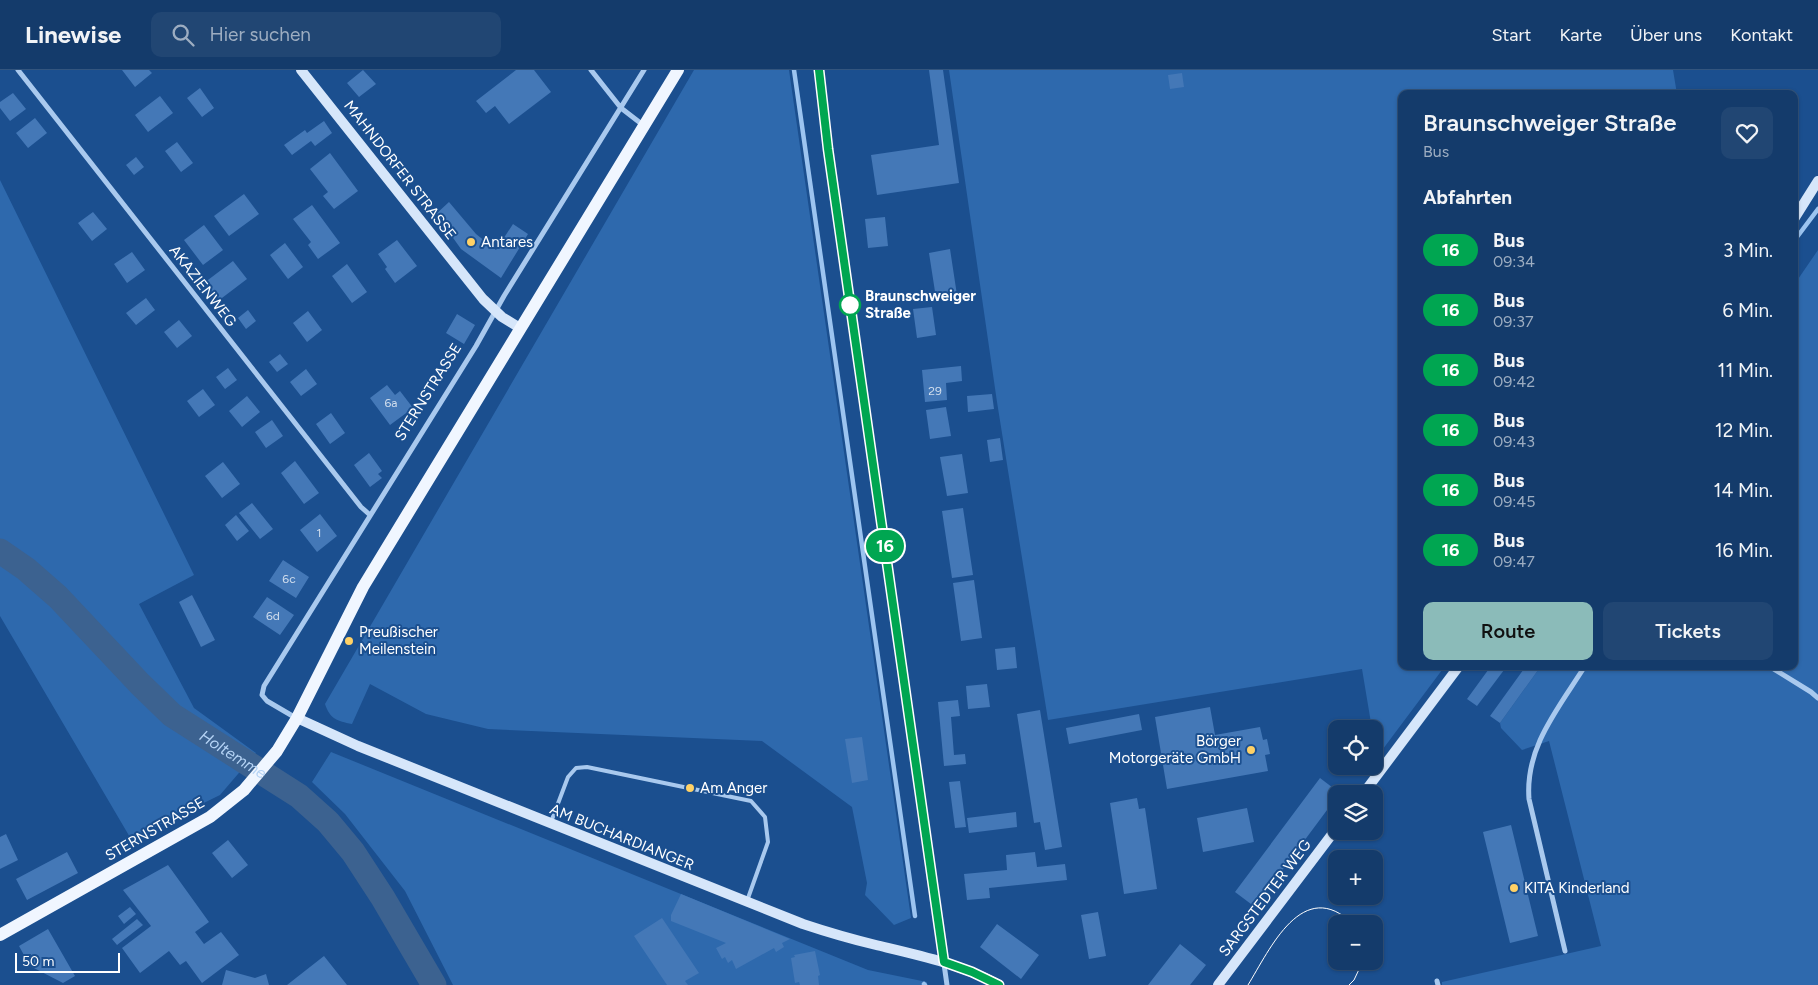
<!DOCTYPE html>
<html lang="de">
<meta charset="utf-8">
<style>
body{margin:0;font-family:Figtree,sans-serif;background:#214673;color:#f1f3f6;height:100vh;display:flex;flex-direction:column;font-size:19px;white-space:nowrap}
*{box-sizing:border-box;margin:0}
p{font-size:16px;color:#9dadc1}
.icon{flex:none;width:28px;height:28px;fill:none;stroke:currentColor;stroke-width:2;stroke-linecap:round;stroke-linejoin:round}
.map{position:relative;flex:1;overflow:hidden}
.sheet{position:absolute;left:1398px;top:20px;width:400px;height:580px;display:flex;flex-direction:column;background:#143b6b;border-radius:10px;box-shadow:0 1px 4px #0004,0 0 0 1px #33557e}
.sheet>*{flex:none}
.badge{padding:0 10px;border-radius:16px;font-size:18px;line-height:32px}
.buttons{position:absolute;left:1328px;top:650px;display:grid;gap:10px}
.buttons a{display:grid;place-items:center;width:55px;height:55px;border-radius:10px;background:#143b6b;box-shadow:0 1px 4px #0004,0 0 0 1px #33557e;font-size:25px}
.scale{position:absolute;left:15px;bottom:12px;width:105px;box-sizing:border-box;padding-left:5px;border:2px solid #fff;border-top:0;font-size:14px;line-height:18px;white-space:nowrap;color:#fff;-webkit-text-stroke:4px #1b4f8f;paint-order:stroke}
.map>.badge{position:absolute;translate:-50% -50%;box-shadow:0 0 0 2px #fff}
h2{padding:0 25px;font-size:19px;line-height:45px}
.round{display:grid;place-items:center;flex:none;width:52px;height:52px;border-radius:10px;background:#214673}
.head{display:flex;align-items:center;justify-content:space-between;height:85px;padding:0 25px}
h1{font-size:24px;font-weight:600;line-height:38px}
.cta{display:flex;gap:10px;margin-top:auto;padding:10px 25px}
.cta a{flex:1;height:58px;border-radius:10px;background:#8bbbb9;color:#111;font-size:20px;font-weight:600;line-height:58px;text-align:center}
.cta a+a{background:#214673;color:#f1f3f6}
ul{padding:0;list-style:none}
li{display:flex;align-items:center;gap:15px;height:60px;padding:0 25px}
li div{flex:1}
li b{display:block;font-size:19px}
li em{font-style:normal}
li .badge{min-width:55px;font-weight:700;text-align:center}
header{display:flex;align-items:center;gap:30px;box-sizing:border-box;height:70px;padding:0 25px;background:#143b6b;border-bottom:1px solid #33557e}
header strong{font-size:24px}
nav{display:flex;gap:28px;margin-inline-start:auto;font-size:18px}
.search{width:350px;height:45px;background:#214673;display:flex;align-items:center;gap:12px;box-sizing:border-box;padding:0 18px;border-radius:10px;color:#9dadc1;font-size:19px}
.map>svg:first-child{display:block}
.green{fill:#2e69ad}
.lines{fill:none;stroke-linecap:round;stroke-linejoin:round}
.stream{stroke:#9cc4f0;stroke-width:4.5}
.river{stroke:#3c6290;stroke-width:25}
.building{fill:#4478b7}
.lane{stroke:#a9c9ee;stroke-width:4}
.street{stroke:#a9c9ee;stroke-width:5}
.secondary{stroke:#d6e6fa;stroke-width:10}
.primary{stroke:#f0f6ff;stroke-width:12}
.tram{stroke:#fff;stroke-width:1}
.line-casing{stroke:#fff;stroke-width:11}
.line{stroke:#00a651;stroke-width:8}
.poi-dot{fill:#ffd166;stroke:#1b4f8f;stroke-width:2}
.stop-dot{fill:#fff;stroke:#00a651;stroke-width:2.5}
.labels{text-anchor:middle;stroke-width:4;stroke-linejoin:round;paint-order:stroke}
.number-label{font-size:12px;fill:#d0dded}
.street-label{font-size:15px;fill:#fff;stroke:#1b4f8f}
.poi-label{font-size:15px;fill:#fff;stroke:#1b4f8f;text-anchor:start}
.stop-label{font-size:15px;font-weight:bold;fill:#fff;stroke:#1b4f8f;text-anchor:start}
.water-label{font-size:16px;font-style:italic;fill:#b5d3f5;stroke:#1b4f8f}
</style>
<header>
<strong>Linewise</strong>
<div class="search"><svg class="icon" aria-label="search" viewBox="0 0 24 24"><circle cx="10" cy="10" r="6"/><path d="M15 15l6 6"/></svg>Hier suchen</div>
<nav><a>Start</a><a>Karte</a><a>Über uns</a><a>Kontakt</a></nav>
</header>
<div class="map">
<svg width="1818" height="915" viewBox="0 0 1818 915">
<rect width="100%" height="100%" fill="#1b4f8f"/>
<path class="green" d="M694 0H789L911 848 894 855 865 825 867 813 852 737 762 671 488 659 426 644 370 614 352 654C337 651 330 649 325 634Z
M949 0H1673L1677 24H1401V596H1445L1377 687 1374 659H1372L1362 599 1048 650 997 332Z
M0 110 194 505 139 534 194 638 256 683 220 725 131 769 0 546Z
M1818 180V915H1442V912L1601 876 1549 671 1522 680 1501 658 1500 653 1541 596H1794V215Z
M331 682 868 900 927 912V915H453L405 821 345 744 312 712Z"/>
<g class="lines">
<path class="stream" d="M794 0 915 846
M1794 171 1818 139
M924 914 925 915"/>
<path class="river" id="s1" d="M0 481 26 499 58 527 140 614 172 645 299 726 328 752 353 782 383 828 434 915"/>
</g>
<path class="building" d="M122 0H149L152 3 135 17Z
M363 0 376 14 359 27 347 13Z
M516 0H534L551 22 509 54 495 36 486 43 476 31Z
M929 0H943L959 113 877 125 871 85 939 75Z
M1182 3 1184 17 1170 19 1168 5Z
M200 18 214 38 202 47 187 28Z
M13 23 26 39 10 51 0 38V32Z
M160 26 173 43 148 62 135 45Z
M35 48 47 63 28 78 16 63Z
M324 51 332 63 315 76 311 71 292 85 284 75 305 60 307 63Z
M177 72 193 93 181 102 165 81Z
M330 83 358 121 334 139 323 126 328 122 310 99Z
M136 87 144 97 134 105 126 95Z
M244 124 259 144 229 166 214 146Z
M449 132 476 164 496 180 513 154 528 164 501 208 461 179 436 144Z
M312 135 340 173 318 189 308 175 311 172 293 149Z
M93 142 107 159 92 171 78 153Z
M885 147 888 176 868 178 865 149Z
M204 155 223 180 203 195 184 170Z
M397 170 417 196 395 213 385 199 387 197 378 184Z
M285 173 303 197 288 209 270 185Z
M950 179 957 225 936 228 929 183Z
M132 182 145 200 127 213 114 194Z
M233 191 247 209 218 231 204 213Z
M347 194 367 222 352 233 332 206Z
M146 228 155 240 136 255 126 243Z
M932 237 936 265 917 268 913 239Z
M248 240 256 251 246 259 238 248Z
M308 241 322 260 307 272 293 253Z
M457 244 475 255 464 274 446 263Z
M179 250 192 266 177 278 164 262Z
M280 284 288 294 277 302 269 292Z
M961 296 962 311 946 313 947 330 925 332 922 300Z
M228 298 237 310 225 319 216 307Z
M306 299 317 314 301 326 290 312Z
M387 315 395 325 400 321 413 338 390 355 370 328Z
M203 319 215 335 199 347 187 331Z
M992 324 994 339 968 342 967 326Z
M247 326 260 342 242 357 229 341Z
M946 337 951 366 930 369 926 340Z
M331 343 345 363 330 374 316 354Z
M272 350 283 366 266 378 255 362Z
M1000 368 1003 390 990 392 987 370Z
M369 383 382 401 378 404 382 408 370 417 354 395Z
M962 384 968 423 947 426 940 387Z
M295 391 319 423 304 434 281 403Z
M223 392 240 414 222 428 205 406Z
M252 433 273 459 260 469 239 443Z
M963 438 973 505 952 508 942 441Z
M320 444 337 466 317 482 300 460Z
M236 445 249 461 237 471 225 455Z
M283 490 309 507 296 528 269 511Z
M974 510 982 568 961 571 953 513Z
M192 525 215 570 201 577 179 532Z
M267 527 294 545 280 565 253 547Z
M1015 577 1017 598 997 600 995 579Z
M1491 596H1507L1477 636 1467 629Z
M1526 596H1541L1500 653 1490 646Z
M987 614 990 637 968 639 966 616Z
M958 630 960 646 951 647 954 685 965 684 966 694 944 696 938 632Z
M1210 637 1215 665 1260 657 1263 670 1267 669 1270 684 1265 685 1268 701 1167 719 1155 647Z
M1040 640 1062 777 1045 780 1040 752 1034 753 1017 644Z
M1139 644 1142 660 1069 674 1066 658Z
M862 667 868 710 852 713 845 669Z
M1320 708 1341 724H1336V728L1255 837 1235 822Z
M960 711 966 757 955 758 949 712Z
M1137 728 1139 739 1145 738 1157 819 1124 824 1110 733Z
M1247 738 1254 772 1203 782 1197 748Z
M1016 742 1017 757 969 763 967 748Z
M1511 755 1538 866 1510 873 1483 762Z
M6 764 18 790 0 799V767Z
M228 770 248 795 232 808 212 783Z
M67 782 78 803 27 830 16 809Z
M1035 782 1037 797 1065 794 1067 810 989 818 990 828 967 830 964 804 1007 800 1006 785Z
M168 795 209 852 195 862 204 874 221 862 239 885 202 913 186 891 180 895 169 881 140 903 122 878 151 856 123 820Z
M681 824 790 869 782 873 784 877 776 882 774 878 736 899 732 890 728 893 725 887 722 889 716 878 726 873 671 851V845Z
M130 837 136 844 124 854 118 846Z
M1098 842 1106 886 1089 889 1081 845Z
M662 848 699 903 685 911 688 915H667L634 866Z
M137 849 143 855 117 875 112 869Z
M997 854 1039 885 1021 909 980 877Z
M48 859 75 906 63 913 30 896 19 876Z
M1180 874 1206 895 1190 915H1148Z
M815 881 820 905 818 906 819 915H800L799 912 795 913 791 888 795 887 794 885Z
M324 886 347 915H287Z
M226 900 255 908 266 904 269 915H222Z"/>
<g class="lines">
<path class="lane" d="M551 752 568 707 576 698 587 697 751 731 765 747 768 772 747 831"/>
<path class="street" d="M18 0 361 437 370 445
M591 0 621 38 643 55
M819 0 828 79 947 915
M1769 596 1811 622 1818 628
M296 648 267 631 262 625 264 616 476 276 504 226 644 0
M1565 881 1529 729C1525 677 1558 639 1585 596
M1437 911 1438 915"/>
<path class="secondary" d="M301 0 483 229 502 247 520 258
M1794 149 1818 111
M297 648 358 676 803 854C827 862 851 869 876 875 918 885 961 894 999 915
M1363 724 1459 596
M1218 915 1336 759"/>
<path class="primary" d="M0 865 210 747 244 720 277 681 297 648 363 517 678 0"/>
<path class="tram" d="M1248 915C1270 879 1303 805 1353 854
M1349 915 1354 910 1363 891"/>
</g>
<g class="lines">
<g class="line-casing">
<path id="line" d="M819 0 828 79 944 892 972 902 999 915"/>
</g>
<use href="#line" class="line"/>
</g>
<g class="poi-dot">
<circle cx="471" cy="172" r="5"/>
<circle cx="349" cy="571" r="5"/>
<circle cx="1251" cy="680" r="5"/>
<circle cx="690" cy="718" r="5"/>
<circle cx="1514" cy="818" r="5"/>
</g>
<circle class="stop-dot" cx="850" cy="235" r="10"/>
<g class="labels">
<g class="number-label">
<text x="935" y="325">29</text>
<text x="391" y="337">6a</text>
<text x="319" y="467">1</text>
<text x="289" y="513">6c</text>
<text x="273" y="550">6d</text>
</g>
<g class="street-label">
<text transform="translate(400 100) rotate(52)" y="5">MAHNDORFER STRASSE</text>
<text transform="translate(203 216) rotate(52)" y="5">AKAZIENWEG</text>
<text transform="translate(428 322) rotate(-58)" y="5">STERNSTRASSE</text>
<text transform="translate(155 759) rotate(-30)" y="5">STERNSTRASSE</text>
<text transform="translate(622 767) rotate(22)" y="5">AM BUCHARDIANGER</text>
<text transform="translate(1265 828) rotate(-53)" y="5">SARGSTEDTER WEG</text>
</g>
<g class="poi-label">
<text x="481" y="177">Antares</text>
<text x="359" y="567">Preußischer<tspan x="359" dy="17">Meilenstein</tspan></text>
<text x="1241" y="676" text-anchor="end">Börger<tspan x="1241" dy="17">Motorgeräte GmbH</tspan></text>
<text x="700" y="723">Am Anger</text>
<text x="1524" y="823">KITA Kinderland</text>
</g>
<g class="stop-label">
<text x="865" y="231">Braunschweiger<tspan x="865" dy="17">Straße</tspan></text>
</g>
<g class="water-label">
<text dy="6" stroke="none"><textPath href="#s1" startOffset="311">Holtemme</textPath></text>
</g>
</g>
</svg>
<div class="buttons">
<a><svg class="icon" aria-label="locate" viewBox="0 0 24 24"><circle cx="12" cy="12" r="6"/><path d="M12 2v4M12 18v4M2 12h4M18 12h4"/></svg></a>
<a><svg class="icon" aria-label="layers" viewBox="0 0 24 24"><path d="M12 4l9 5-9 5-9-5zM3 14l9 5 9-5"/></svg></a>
<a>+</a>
<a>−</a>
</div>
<div class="scale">50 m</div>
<b class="badge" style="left:885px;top:476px;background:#00a651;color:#fff">16</b>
<section class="sheet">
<div class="head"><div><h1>Braunschweiger Straße</h1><p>Bus</p></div><a class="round"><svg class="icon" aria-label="heart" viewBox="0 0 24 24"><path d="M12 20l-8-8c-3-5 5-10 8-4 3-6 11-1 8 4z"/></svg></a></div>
<h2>Abfahrten</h2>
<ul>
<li><span class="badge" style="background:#00a651;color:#fff">16</span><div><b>Bus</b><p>09:34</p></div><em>3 Min.</em></li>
<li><span class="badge" style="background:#00a651;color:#fff">16</span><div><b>Bus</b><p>09:37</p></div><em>6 Min.</em></li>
<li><span class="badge" style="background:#00a651;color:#fff">16</span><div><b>Bus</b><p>09:42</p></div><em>11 Min.</em></li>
<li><span class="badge" style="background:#00a651;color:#fff">16</span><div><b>Bus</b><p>09:43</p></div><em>12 Min.</em></li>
<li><span class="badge" style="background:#00a651;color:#fff">16</span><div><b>Bus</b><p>09:45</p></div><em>14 Min.</em></li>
<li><span class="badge" style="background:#00a651;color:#fff">16</span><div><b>Bus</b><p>09:47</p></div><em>16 Min.</em></li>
</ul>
<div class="cta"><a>Route</a><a>Tickets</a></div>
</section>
</div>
